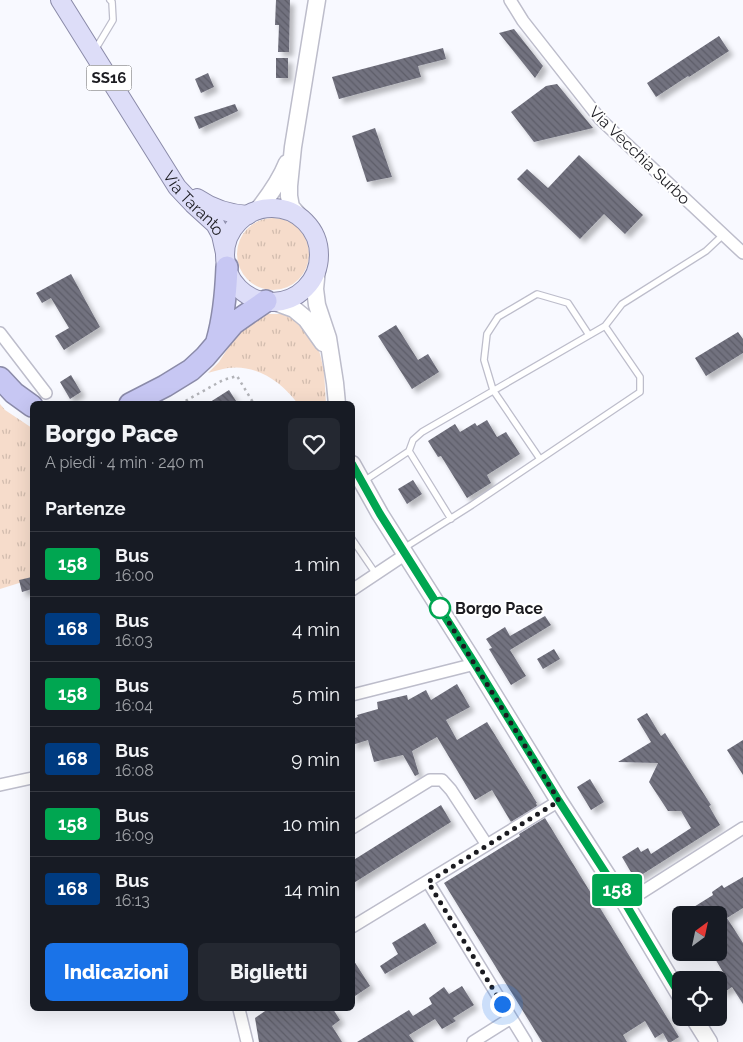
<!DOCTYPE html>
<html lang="it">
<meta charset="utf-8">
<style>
body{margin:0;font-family:Raleway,sans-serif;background:#242831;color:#f1f3f6;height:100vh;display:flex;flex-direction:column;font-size:19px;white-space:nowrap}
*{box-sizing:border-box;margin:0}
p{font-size:16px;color:#9ea1a6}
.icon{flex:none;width:28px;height:28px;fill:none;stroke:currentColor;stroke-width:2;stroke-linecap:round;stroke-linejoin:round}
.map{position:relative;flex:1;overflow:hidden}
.side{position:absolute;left:30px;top:401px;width:325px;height:610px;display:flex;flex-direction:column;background:#171b24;border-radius:8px;box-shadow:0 5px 20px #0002}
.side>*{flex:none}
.badge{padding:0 10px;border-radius:4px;font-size:18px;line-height:32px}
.needle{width:32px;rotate:33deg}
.fabs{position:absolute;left:672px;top:906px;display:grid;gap:10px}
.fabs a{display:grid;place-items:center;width:55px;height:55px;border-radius:8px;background:#171b24;box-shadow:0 5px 20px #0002;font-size:25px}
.you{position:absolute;width:25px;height:25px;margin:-12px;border:4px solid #fff;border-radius:50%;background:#1a73e8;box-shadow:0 0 0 8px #1a73e833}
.map>.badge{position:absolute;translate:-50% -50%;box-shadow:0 0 0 2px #fff}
h2{padding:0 15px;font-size:19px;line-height:45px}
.round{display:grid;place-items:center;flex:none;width:52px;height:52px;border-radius:8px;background:#242831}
.overview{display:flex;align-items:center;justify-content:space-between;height:85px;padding:0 15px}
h1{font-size:24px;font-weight:800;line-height:38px}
.button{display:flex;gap:10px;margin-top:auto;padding:10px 15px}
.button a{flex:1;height:58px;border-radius:8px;background:#1a73e8;color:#fff;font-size:20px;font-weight:800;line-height:58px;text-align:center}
.button a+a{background:#242831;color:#f1f3f6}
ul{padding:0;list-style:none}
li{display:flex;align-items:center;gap:15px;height:65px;padding:0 15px;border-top:1px solid #363941}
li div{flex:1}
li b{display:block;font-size:19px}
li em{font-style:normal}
li .badge{min-width:55px;font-weight:700;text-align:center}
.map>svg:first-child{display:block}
.grass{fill:url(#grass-tufts)}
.building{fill:url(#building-back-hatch);filter:url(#shadow)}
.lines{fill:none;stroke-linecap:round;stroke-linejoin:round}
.lane-casing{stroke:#bdbdcb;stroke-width:8}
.street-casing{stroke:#bdbdcb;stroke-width:14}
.secondary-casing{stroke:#bdbdcb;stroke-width:19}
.primary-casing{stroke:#8b8ba9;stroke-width:20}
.highway-casing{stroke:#8b8ba9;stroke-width:24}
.path{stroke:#b2b3b8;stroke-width:2.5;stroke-dasharray:2.5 4;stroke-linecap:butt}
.lane{stroke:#fff;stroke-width:5.5}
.street{stroke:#fff;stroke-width:11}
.secondary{stroke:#fff;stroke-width:16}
.primary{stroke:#ddddf8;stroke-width:18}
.highway{stroke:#c7c7f3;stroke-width:21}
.line-casing{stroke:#fff;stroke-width:11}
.line{stroke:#00a651;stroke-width:8}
.walk{stroke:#1b1b20;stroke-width:5;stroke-dasharray:0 9}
.stop-dot{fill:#fff;stroke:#00a651;stroke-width:2.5}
.labels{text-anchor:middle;stroke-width:4;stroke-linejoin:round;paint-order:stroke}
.shield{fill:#fff;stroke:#5f5f63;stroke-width:1}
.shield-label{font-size:15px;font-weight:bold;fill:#1b1b20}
.street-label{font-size:16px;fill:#1b1b20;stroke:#fff}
.stop-label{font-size:16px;font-weight:bold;fill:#1b1b20;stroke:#fff;text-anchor:start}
</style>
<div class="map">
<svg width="743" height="1042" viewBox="0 0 743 1042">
<defs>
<pattern id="grass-tufts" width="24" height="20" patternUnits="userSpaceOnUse" patternTransform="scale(1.25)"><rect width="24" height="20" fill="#f6dccb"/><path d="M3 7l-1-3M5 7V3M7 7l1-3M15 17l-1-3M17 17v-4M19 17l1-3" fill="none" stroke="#d2bcae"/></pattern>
<pattern id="building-back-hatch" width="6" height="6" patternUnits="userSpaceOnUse" patternTransform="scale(1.25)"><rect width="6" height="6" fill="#72727f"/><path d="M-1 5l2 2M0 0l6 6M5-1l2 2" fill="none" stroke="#5d5d68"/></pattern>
<filter id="shadow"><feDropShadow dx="4.5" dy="4.5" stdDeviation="2.5" flood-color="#0004"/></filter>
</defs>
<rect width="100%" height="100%" fill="#f8f9ff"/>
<path class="grass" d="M237 254a36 36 0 1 1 72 0a36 36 0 1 1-72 0Z
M260 314H282L292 316 316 342 320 354 324 371 326 404H298C282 382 256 364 228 368 221 369 215 371 208 373L219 362 243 325Z
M0 404 5 410 32 428V579L0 589Z"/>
<path class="building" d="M276 0H290L289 52H278L279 25H275Z
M514 29 543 66 535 78 499 33Z
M719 36 729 51 689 77 688 76 656 97 647 83Z
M443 48 446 59 418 66 421 77 339 99 332 77Z
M276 58H288V78H276Z
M208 73 214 87 201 93 195 79Z
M557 84 593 128 534 142 511 112 546 86Z
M235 104 238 111 199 129 194 117Z
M375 128 392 177 367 182 352 136Z
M579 155 643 215 625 234 604 214 580 239 517 179 527 169 548 188Z
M71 274 100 327 64 350 55 336 69 328 51 298 42 303 36 293Z
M396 325 418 360 428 354 439 372 412 389 378 336Z
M738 332 743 339V353L706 376 695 358Z
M71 375 81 392 70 399 60 382Z
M229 390 238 404H207Z
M487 420 497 437 506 432 520 454 487 475 491 483 467 498 441 456 438 457 428 441 455 424 460 432 475 423 477 426Z
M413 480 422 494 407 504 398 489Z
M32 577V589L22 592 19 580Z
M545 616 551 625 510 650 526 676 511 685 489 649 492 648 486 639 505 627 510 636Z
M554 649 560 659 543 669 537 659Z
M457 684 470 707 446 720 457 740 487 722 537 803H536L537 806 511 822 492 790 475 800 437 737 412 751 419 774 415 776 403 755 374 762 368 740 352 745V719L358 717 357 715 378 709 377 702 407 695 408 700 426 690 431 700Z
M647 713 661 736 665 733 711 805 709 806 720 825 635 879 622 857 638 847 641 852 648 848 651 854 691 828 681 811H668L649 782 658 763 618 762 651 742 637 719Z
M743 740V775L727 750Z
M590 779 604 802 591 810 577 787Z
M441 805 451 822 352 884V861Z
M545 818 679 1037 671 1042H668L663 1033 655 1038 645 1021 623 1035 627 1042H542L444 883 520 836 519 834Z
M743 877V908L727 918 743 943V1004L732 987 723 993 719 985V983L726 977 711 952H719V915H681L713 895 712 892 722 885 724 888Z
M425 923 437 943 385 974 380 966 398 954 392 943Z
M352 958 370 986 352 998Z
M462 986 474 1005 453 1018 456 1021 442 1029 435 1019 409 1035 414 1042H357L409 1010 413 1016 432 1004 429 998 444 987 449 994Z
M268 1009H333L340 1020 332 1026 342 1042H259L255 1018Z"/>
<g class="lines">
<g class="lane-casing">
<path id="lane" d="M95 50 113 20 112 2 110 0
M409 451 451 519
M540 459 493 390 484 360 487 334 498 317 537 294 568 303 589 335
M364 481 409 451 413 440 422 432 605 326 622 304 706 251 723 235
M352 539 376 574
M404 548 472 505 640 392V377L605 326"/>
</g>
<g class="street-casing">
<path id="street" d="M510 0 523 21 600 119 743 253
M0 333 46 393
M352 590 406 554
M352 695 475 664
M0 785 32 778
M352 828 430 780H442L451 790 487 845
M428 882 526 1042
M625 903 743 828
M352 927 559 801
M239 1009 247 1042
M473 1042 511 1018"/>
</g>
<g class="secondary-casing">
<path id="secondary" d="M257 211C269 196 280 181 287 163
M301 218 291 207 289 196V186L293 147 317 0
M317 269 315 289 317 305 328 338 335 383 337 404
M275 302 294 309 306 319 323 343
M352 464 380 514 475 664 559 801 625 903 681 997
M694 1018 709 1042"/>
</g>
<g class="primary-casing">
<g id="primary">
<path id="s1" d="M60 0 177 187 193 204 215 224 221 235 225 253"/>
<path d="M197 198C213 209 228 214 248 215"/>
<circle cx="272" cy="255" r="47"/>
</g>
</g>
<g class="highway-casing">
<path id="highway" d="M217 341C224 317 226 292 227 267
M0 378 14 393 32 406
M130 404 165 386 191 370 205 357 234 323 266 301"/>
</g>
<path class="path" d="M180 404 223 380 237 376 254 404"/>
<use href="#lane" class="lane"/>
<use href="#street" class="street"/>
<use href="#secondary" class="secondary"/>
<use href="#primary" class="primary"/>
<use href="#highway" class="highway"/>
</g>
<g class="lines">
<g class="line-casing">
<path id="line" d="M352 464 380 514 475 664 559 801 625 903 681 997"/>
</g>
<use href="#line" class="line"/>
<path class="walk" d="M440 608 559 801 428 882 502 1004"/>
</g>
<circle class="stop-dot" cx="440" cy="608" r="10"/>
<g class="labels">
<rect class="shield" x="86.5" y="65.5" width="45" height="25" rx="4"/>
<g class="shield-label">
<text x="109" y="83">SS16</text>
</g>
<g class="street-label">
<text transform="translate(640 155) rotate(44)" y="6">Via Vecchia Surbo</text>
<text dy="6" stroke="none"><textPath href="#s1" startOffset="244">Via Taranto</textPath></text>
</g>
<g class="stop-label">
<text x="455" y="614">Borgo Pace</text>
</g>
</g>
</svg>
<div class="fabs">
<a><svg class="needle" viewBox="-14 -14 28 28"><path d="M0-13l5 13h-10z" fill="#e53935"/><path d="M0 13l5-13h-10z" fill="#9ea1a6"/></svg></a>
<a><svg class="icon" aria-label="locate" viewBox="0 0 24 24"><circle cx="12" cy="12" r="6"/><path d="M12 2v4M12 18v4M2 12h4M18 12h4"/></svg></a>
</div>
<div class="you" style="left:502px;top:1004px"></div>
<b class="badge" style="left:617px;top:890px;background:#00a651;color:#fff">158</b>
<section class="side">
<div class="overview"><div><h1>Borgo Pace</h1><p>A piedi · 4 min · 240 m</p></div><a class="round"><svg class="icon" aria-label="heart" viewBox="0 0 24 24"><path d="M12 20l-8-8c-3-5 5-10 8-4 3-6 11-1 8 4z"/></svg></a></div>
<h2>Partenze</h2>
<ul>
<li><span class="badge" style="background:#00a651;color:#fff">158</span><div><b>Bus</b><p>16:00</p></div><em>1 min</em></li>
<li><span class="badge" style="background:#003b80;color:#fff">168</span><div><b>Bus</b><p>16:03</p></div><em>4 min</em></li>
<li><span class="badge" style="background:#00a651;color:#fff">158</span><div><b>Bus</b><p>16:04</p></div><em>5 min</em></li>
<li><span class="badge" style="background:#003b80;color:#fff">168</span><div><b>Bus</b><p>16:08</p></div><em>9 min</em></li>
<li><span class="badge" style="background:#00a651;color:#fff">158</span><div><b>Bus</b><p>16:09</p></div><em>10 min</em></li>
<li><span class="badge" style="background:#003b80;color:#fff">168</span><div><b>Bus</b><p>16:13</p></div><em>14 min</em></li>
</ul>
<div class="button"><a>Indicazioni</a><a>Biglietti</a></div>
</section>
</div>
